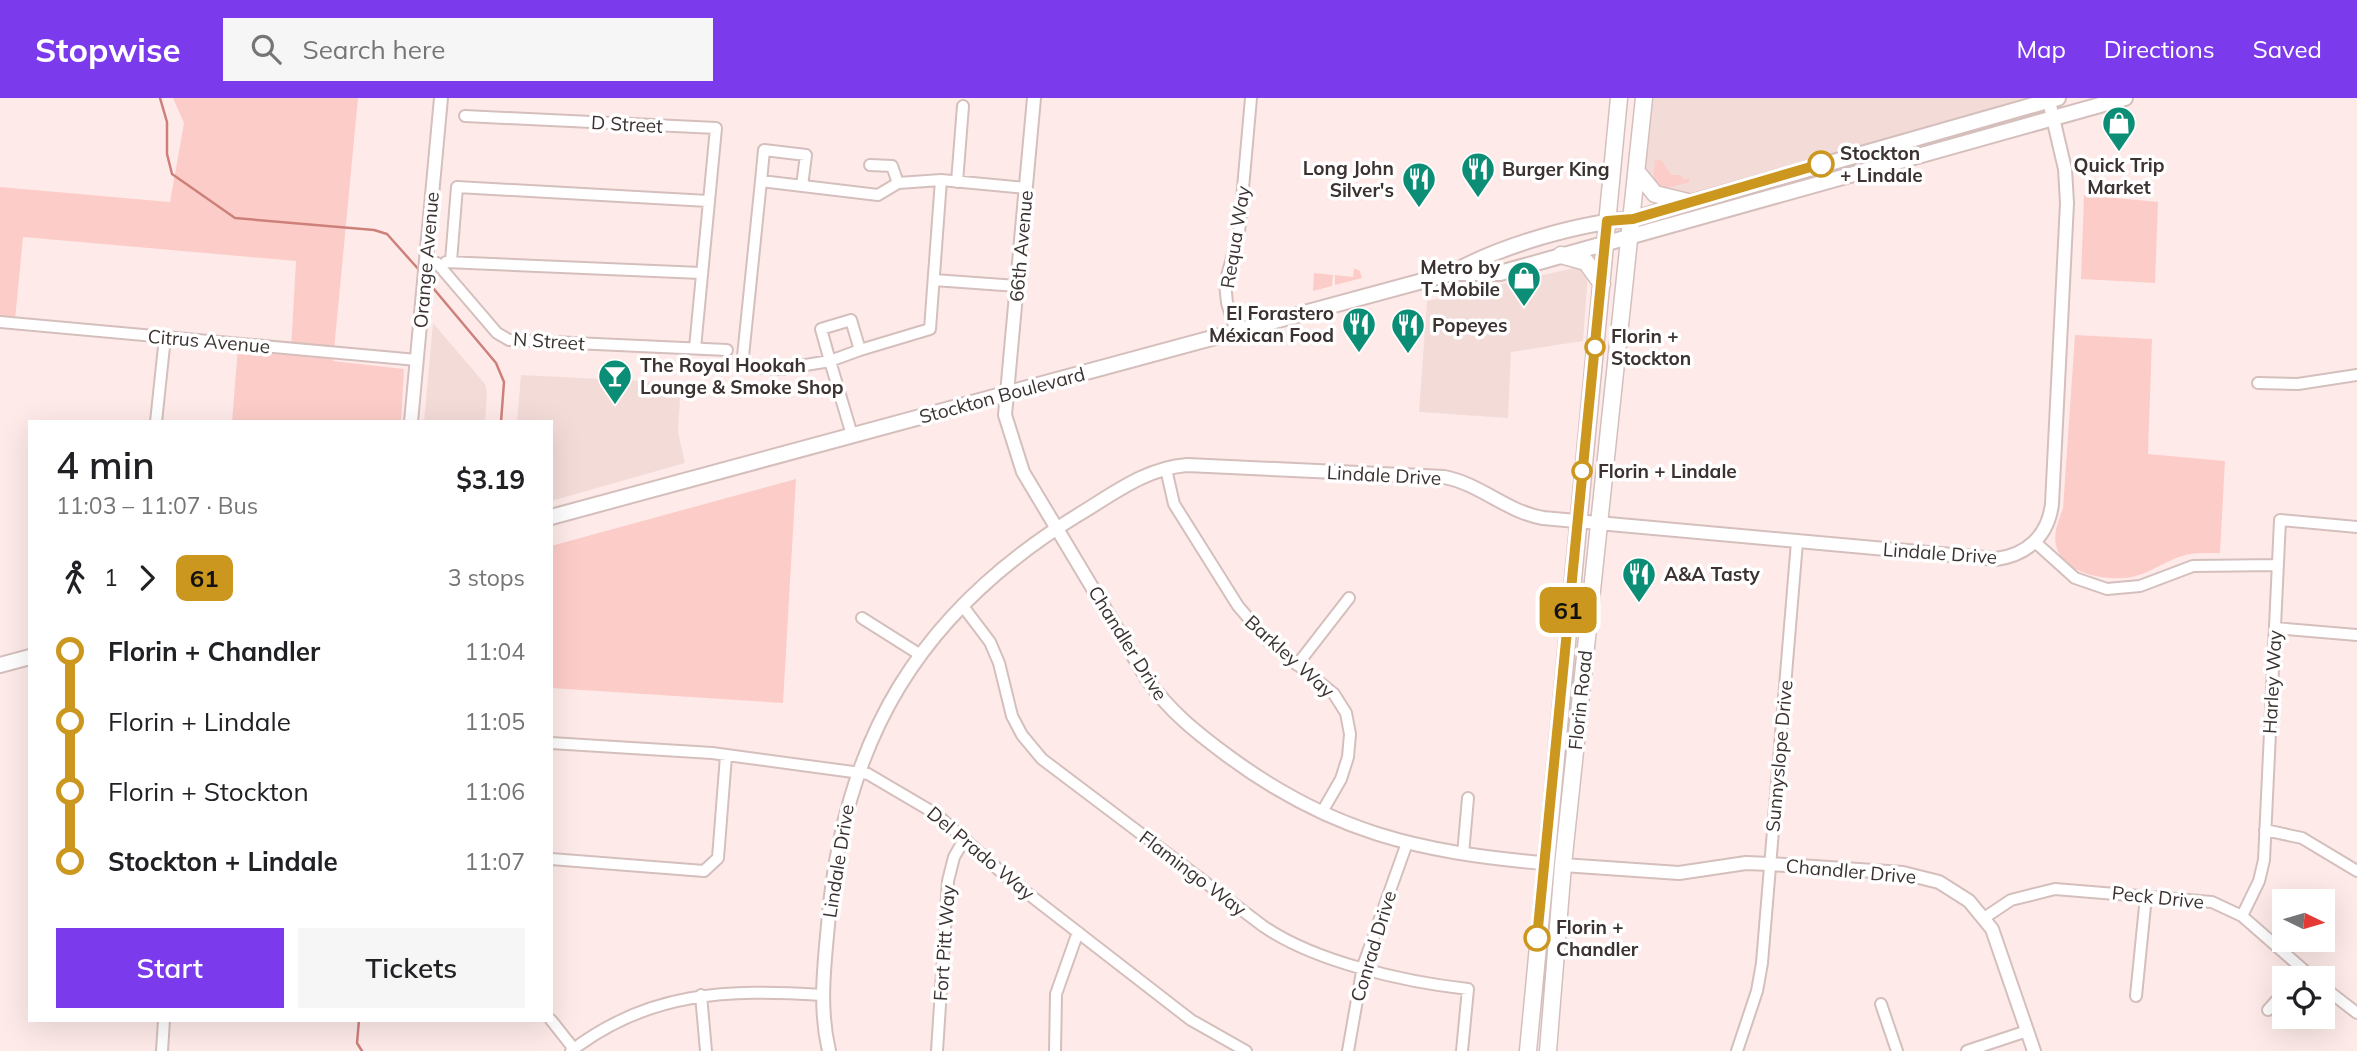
<!DOCTYPE html>
<meta charset="utf-8">
<style>
body{margin:0;font-family:Mulish,sans-serif;background:#f6f6f6;color:#202124;height:100vh;display:flex;flex-direction:column;font-size:26px;white-space:nowrap}
*{box-sizing:border-box;margin:0}
p{font-size:23px;color:#757577}
.icon{flex:none;width:38px;height:38px;fill:none;stroke:currentColor;stroke-width:2;stroke-linecap:round;stroke-linejoin:round}
.map{position:relative;flex:1;overflow:hidden}
.drawer{position:absolute;left:28px;top:322px;width:525px;height:602px;display:flex;flex-direction:column;background:#fff;border-radius:0px;box-shadow:0 7px 28px #0002}
.drawer>*{flex:none}
.badge{padding:0 14px;border-radius:10px;font-size:24px;line-height:46px}
.needle{width:46px;rotate:95deg}
.tools{position:absolute;left:2272px;top:791px;display:grid;gap:14px}
.tools a{display:grid;place-items:center;width:63px;height:63px;border-radius:0px;background:#fff;box-shadow:0 7px 28px #0002;font-size:35px}
.map>.badge{position:absolute;translate:-50% -50%;box-shadow:0 0 0 4px #fff}
.legs{display:flex;align-items:center;gap:10px;height:77px;padding:0 28px;font-size:23px}
.legs p{margin-inline-start:auto}
.headline{display:flex;align-items:center;justify-content:space-between;height:119px;padding:0 28px}
h1{font-size:38px;font-weight:600;line-height:52px}
.primary-button{display:flex;gap:14px;margin-top:auto;padding:14px 28px}
.primary-button a{flex:1;height:80px;border-radius:0px;background:#7c3aed;color:#fff;font-size:28px;font-weight:600;line-height:80px;text-align:center}
.primary-button a+a{background:#f6f6f6;color:#202124}
ul{padding:0 28px;list-style:none}
li{display:flex;align-items:center;gap:24px;height:70px;font-size:26px}
li i{display:grid;place-items:center;width:10px;height:100%;margin:0 9px;background:currentColor}
li i::after{content:'';width:18px;height:18px;margin:-9px;border:5px solid;border-radius:50%;background:#fff}
li p{margin-inline-start:auto}
li:first-child i{background:linear-gradient(#0000 50%,currentColor 0)}
li:last-child i{background:linear-gradient(currentColor 50%,#0000 0)}
header{display:flex;align-items:center;gap:42px;box-sizing:border-box;height:98px;padding:0 35px;background:#7c3aed;color:#fff}
header strong{font-size:33px}
nav{display:flex;gap:38px;margin-inline-start:auto;font-size:24px}
.search{width:490px;height:63px;background:#f6f6f6;display:flex;align-items:center;gap:18px;box-sizing:border-box;padding:0 24px;border-radius:0px;color:#757577;font-size:26px}
.map>svg:first-child{display:block}
.built{fill:#f3dbd8}
.green{fill:#fccdc8}
.lines{fill:none;stroke-linecap:round;stroke-linejoin:round}
.stream{stroke:#cd807a;stroke-width:2.5}
.minor-casing{stroke:#d5bfbd;stroke-width:14}
.tertiary-casing{stroke:#d5bfbd;stroke-width:16}
.secondary-casing{stroke:#d5bfbd;stroke-width:18}
.primary-casing{stroke:#d5bfbd;stroke-width:19}
.minor{stroke:#fff;stroke-width:10}
.tertiary{stroke:#fff;stroke-width:12}
.secondary{stroke:#fff;stroke-width:14}
.primary{stroke:#fff;stroke-width:16}
.line-1-casing{stroke:#fff;stroke-width:16}
.line-1{stroke:#cb971e;stroke-width:10}
.stop-1-dot{fill:#fff;stroke:#cb971e;stroke-width:3.5}
.labels{text-anchor:middle;stroke-width:7;stroke-linejoin:round;paint-order:stroke}
.street-label{font-size:19px;fill:#3b3231;stroke:#fff}
.stop-label{font-size:19px;font-weight:bold;fill:#3b3231;stroke:#fff;text-anchor:start}
.poi-label{font-size:19px;font-weight:bold;fill:#3b3231;stroke:#fff;text-anchor:start}
</style>
<header>
<strong>Stopwise</strong>
<div class="search"><svg class="icon" aria-label="search" viewBox="0 0 24 24"><circle cx="10" cy="10" r="6"/><path d="M15 15l6 6"/></svg>Search here</div>
<nav><a>Map</a><a>Directions</a><a>Saved</a></nav>
</header>
<div class="map">
<svg width="2357" height="953" viewBox="0 0 2357 953">
<rect width="100%" height="100%" fill="#feebe9"/>
<path class="built" d="M1644 0H2058L1688 104 1655 96 1637 74Z
M1578 169 1588 175 1583 243 1511 254 1508 320 1419 314 1427 203Z
M433 225 485 286 487 295 485 324H424Z
M521 277 681 285 678 334 685 365 551 403V324H517Z"/>
<path class="green" d="M173 0H358L333 263 404 271 401 324H232L238 249 291 251 296 163 23 139 15 222 0 221V89L170 104 184 25Z
M1655 61 1662 63 1671 77H1680L1685 82 1688 80 1690 84 1664 91C1651 85 1654 74 1655 61Z
M2084 97 2158 104 2155 185 2081 181Z
M1354 170 1360 173 1362 180 1335 187V177L1353 179Z
M1314 175 1333 177 1332 188 1313 193Z
M2075 237 2152 241 2148 356 2225 363 2220 455C2207 455 2194 454 2182 458 2163 464 2146 478 2126 480 2102 482 2063 475 2056 448 2053 434 2059 422 2063 410Z
M796 381 783 605 551 590V448Z"/>
<g class="lines">
<path class="stream" d="M160 0 167 24V56L172 76 235 120 374 132 387 136 420 173
M428 184 496 265 504 284 501 324
M359 922 357 945 362 953"/>
<g class="minor-casing">
<path id="minor" d="M465 18 716 30 695 250
M761 83 764 52 806 57 802 88
M957 84 963 8
M898 85 941 82
M451 163 457 89 708 103
M446 164 701 175
M437 165 497 235 509 242 727 252
M934 182 1017 188
M851 222 860 252 830 263 821 231Z
M0 224 417 262
M1236 234 1227 205 1225 185 1239 135 1251 0
M860 252 930 231 941 82 1026 90
M2258 285 2298 286 2357 277
M156 324 165 239
M852 337 830 263 781 271 742 268 761 83 878 97 898 85 892 68 870 67
M1166 371 1174 406 1238 508 1268 543 1334 596 1346 615 1350 636 1348 659 1341 681 1322 714
M2035 444 2075 480 2107 491 2140 488 2193 468 2278 467
M962 507 990 544 999 565 1012 618 1022 637 1042 661 1263 828C1315 864 1405 884 1468 891L1462 953
M862 520 919 556
M2275 530 2357 537
M1297 567 1349 500
M551 645 712 655 868 676 936 716 1009 781 1191 922 1246 953
M2265 732 2302 740 2357 773
M1463 756 1468 700
M551 761 704 773 718 760 726 658
M2242 818 2259 783 2264 762 2280 422 2357 429
M1984 820 2011 802 2055 791 2212 804 2242 818 2313 880
M2322 888 2357 915
M701 897 706 953
M2136 898 2146 798
M1881 906 1897 953
M2268 912 2284 894
M551 922 574 951
M162 953 164 922
M571 953C649 893 728 891 822 897
M937 953 948 783 954 759 965 740
M1055 953 1056 896 1078 834
M1348 953 1363 868 1407 745
M1737 953 1757 893 1762 865 1797 444
M1967 953 2027 933"/>
</g>
<g class="tertiary-casing">
<path id="tertiary" d="M1034 0 1005 317 1023 374 1147 581C1169 613 1197 635 1228 658 1331 734 1418 754 1543 765
M411 324 441 0
M1563 767 1679 775 1746 765 1770 766 1903 775 1939 784 1969 803 1992 831 2034 953
M829 953C819 911 824 869 828 827 843 642 919 514 1078 417 1113 396 1146 370 1187 367L1444 379C1481 386 1507 414 1543 420L1996 461C2027 457 2048 438 2052 406L2067 105 2065 71 2049 3"/>
</g>
<g class="secondary-casing">
<path id="secondary" d="M1453 175H1500L2125 0
M551 419 1452 175C1500 148 1578 125 1633 121L2058 0
M0 567 30 559"/>
</g>
<g class="primary-casing">
<path id="primary" d="M1637 74 1655 96 1688 104
M1561 157 1586 164 1602 186
M1528 953 1619 0
M1548 953 1563 767 1644 0"/>
</g>
<use href="#minor" class="minor"/>
<use href="#tertiary" class="tertiary"/>
<use href="#secondary" class="secondary"/>
<use href="#primary" class="primary"/>
</g>
<g class="lines">
<g class="line-1-casing">
<path id="line-1" d="M1537 840 1607 123 1633 121 1821 66"/>
</g>
<use href="#line-1" class="line-1"/>
</g>
<defs>
<g id="shop-pin" transform="scale(1.75)"><path d="M0 17L-7.5 6A9.5 9.5 0 1 1 7.5 6Z" fill="#0b8e75" stroke="#fff"/><path d="M-5-2.5h2.3a2.7 3.5 0 0 1 5.4 0H5L5.5 6h-11ZM-1.5-2.5h3a1.5 2.3 0 0 0-3 0Z" fill="#fff"/></g>
<g id="restaurant-pin" transform="scale(1.75)"><path d="M0 17L-7.5 6A9.5 9.5 0 1 1 7.5 6Z" fill="#0b8e75" stroke="#fff"/><path d="M-5-6h1v4h1v-4h1v4h1v-4h1v5L-1.5 .5V6h-2V.5L-5-1ZM5-6V6H3V1.5H1.5Q1.5-4 5-6Z" fill="#fff"/></g>
<g id="bar-pin" transform="scale(1.75)"><path d="M0 17L-7.5 6A9.5 9.5 0 1 1 7.5 6Z" fill="#0b8e75" stroke="#fff"/><path d="M-6-5H6L.8 .8V4.5H3.5V6h-7V4.5H-.8V.8Z" fill="#fff"/></g>
</defs>
<g fill-rule="evenodd">
<use href="#shop-pin" x="2119" y="25"/>
<use href="#restaurant-pin" x="1478" y="71"/>
<use href="#restaurant-pin" x="1419" y="81"/>
<use href="#shop-pin" x="1524" y="180"/>
<use href="#restaurant-pin" x="1359" y="226"/>
<use href="#restaurant-pin" x="1408" y="227"/>
<use href="#bar-pin" x="615" y="278"/>
<use href="#restaurant-pin" x="1639" y="476"/>
</g>
<g class="stop-1-dot">
<circle cx="1821" cy="66" r="12"/>
<circle cx="1595" cy="249" r="9"/>
<circle cx="1582" cy="373" r="9"/>
<circle cx="1537" cy="840" r="12"/>
</g>
<g class="labels">
<g class="street-label">
<text transform="translate(627 26) rotate(3)" y="7">D Street</text>
<text transform="translate(1235 139) rotate(-81)" y="7">Requa Way</text>
<text transform="translate(1021 148) rotate(-85)" y="7">66th Avenue</text>
<text transform="translate(426 162) rotate(-85)" y="7">Orange Avenue</text>
<text transform="translate(209 243) rotate(5)" y="7">Citrus Avenue</text>
<text transform="translate(549 243) rotate(4)" y="7">N Street</text>
<text transform="translate(1002 297) rotate(-15)" y="7">Stockton Boulevard</text>
<text transform="translate(1384 377) rotate(3)" y="7">Lindale Drive</text>
<text transform="translate(1940 455) rotate(4)" y="7">Lindale Drive</text>
<text transform="translate(1128 545) rotate(58)" y="7">Chandler Drive</text>
<text transform="translate(1290 558) rotate(42)" y="7">Barkley Way</text>
<text transform="translate(2272 584) rotate(-87)" y="7">Harley Way</text>
<text transform="translate(1580 602) rotate(-84)" y="7">Florin Road</text>
<text transform="translate(1779 658) rotate(-85)" y="7">Sunnyslope Drive</text>
<text transform="translate(981 755) rotate(40)" y="7">Del Prado Way</text>
<text transform="translate(838 763) rotate(-81)" y="7">Lindale Drive</text>
<text transform="translate(1851 773) rotate(5)" y="7">Chandler Drive</text>
<text transform="translate(1193 775) rotate(37)" y="7">Flamingo Way</text>
<text transform="translate(2158 799) rotate(6)" y="7">Peck Drive</text>
<text transform="translate(944 845) rotate(-86)" y="7">Fort Pitt Way</text>
<text transform="translate(1373 848) rotate(-73)" y="7">Conrad Drive</text>
</g>
<g class="stop-label">
<text x="1840" y="62">Stockton<tspan x="1840" dy="22">+ Lindale</tspan></text>
<text x="1611" y="245">Florin +<tspan x="1611" dy="22">Stockton</tspan></text>
<text x="1598" y="380">Florin + Lindale</text>
<text x="1556" y="836">Florin +<tspan x="1556" dy="22">Chandler</tspan></text>
</g>
<g class="poi-label">
<text x="2119" y="74" text-anchor="middle">Quick Trip<tspan x="2119" dy="22">Market</tspan></text>
<text x="1394" y="77" text-anchor="end">Long John<tspan x="1394" dy="22">Silver's</tspan></text>
<text x="1502" y="78">Burger King</text>
<text x="1500" y="176" text-anchor="end">Metro by<tspan x="1500" dy="22">T-Mobile</tspan></text>
<text x="1334" y="222" text-anchor="end">El Forastero<tspan x="1334" dy="22">Méxican Food</tspan></text>
<text x="1432" y="234">Popeyes</text>
<text x="640" y="274">The Royal Hookah<tspan x="640" dy="22">Lounge &amp; Smoke Shop</tspan></text>
<text x="1664" y="483">A&amp;A Tasty</text>
</g>
</g>
</svg>
<div class="tools">
<a><svg class="needle" viewBox="-14 -14 28 28"><path d="M0-13l5 13h-10z" fill="#e53935"/><path d="M0 13l5-13h-10z" fill="#757577"/></svg></a>
<a><svg class="icon" aria-label="locate" viewBox="0 0 24 24"><circle cx="12" cy="12" r="6"/><path d="M12 2v4M12 18v4M2 12h4M18 12h4"/></svg></a>
</div>
<b class="badge" style="left:1568px;top:512px;background:#cb971e;color:#111">61</b>
<section class="drawer">
<div class="headline"><div><h1>4 min</h1><p>11:03 – 11:07 · Bus</p></div><b>$3.19</b></div>
<div class="legs"><svg class="icon" aria-label="walk" viewBox="0 0 24 24"><circle cx="13" cy="4" r="2"/><path d="M13 8l-2 6 4 7M11 14l-3 7M7 12l3-4h3l4 4"/></svg>1<svg class="icon" aria-label="forward" viewBox="0 0 24 24"><path d="M9 5l7 7-7 7"/></svg><b class="badge" style="background:#cb971e;color:#111">61</b><p>3 stops</p></div>
<ul>
<li><i style="color:#cb971e"></i><b>Florin + Chandler</b><p>11:04</p></li>
<li><i style="color:#cb971e"></i><span>Florin + Lindale</span><p>11:05</p></li>
<li><i style="color:#cb971e"></i><span>Florin + Stockton</span><p>11:06</p></li>
<li><i style="color:#cb971e"></i><b>Stockton + Lindale</b><p>11:07</p></li>
</ul>
<div class="primary-button"><a>Start</a><a>Tickets</a></div>
</section>
</div>
